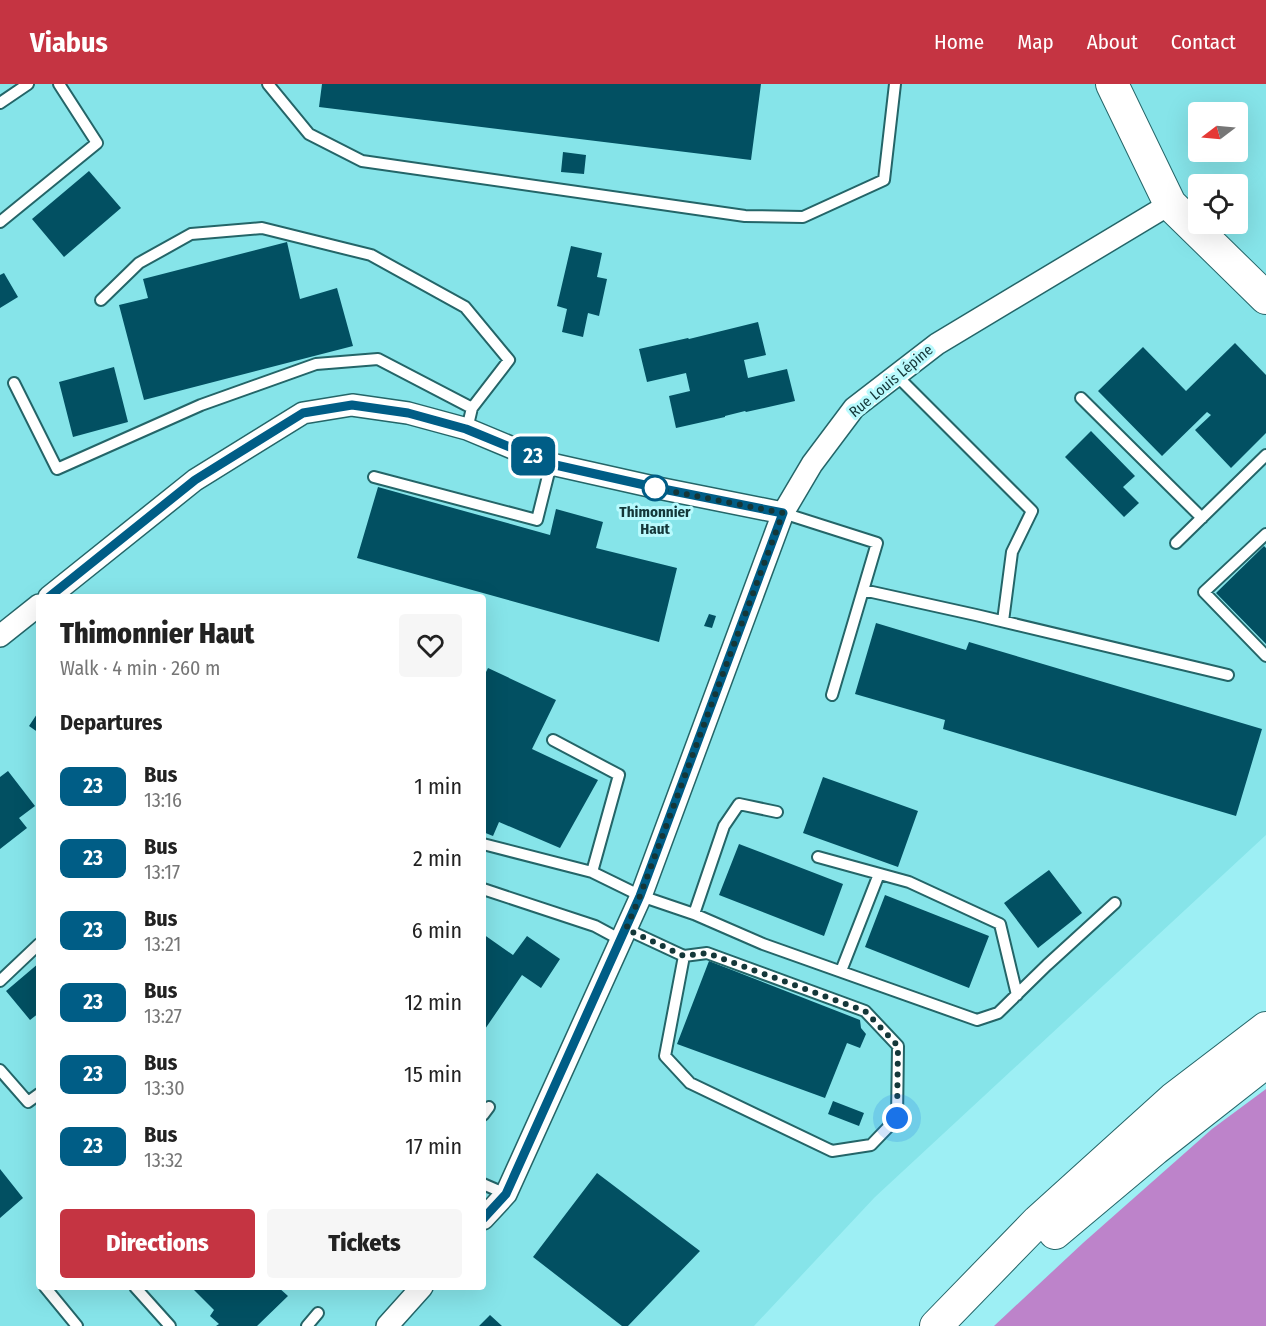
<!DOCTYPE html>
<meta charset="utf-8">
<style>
body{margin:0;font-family:"Fira Sans Condensed",sans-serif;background:#f6f6f6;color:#222;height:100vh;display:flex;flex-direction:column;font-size:22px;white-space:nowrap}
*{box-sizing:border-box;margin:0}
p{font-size:20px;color:#767676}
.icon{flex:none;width:33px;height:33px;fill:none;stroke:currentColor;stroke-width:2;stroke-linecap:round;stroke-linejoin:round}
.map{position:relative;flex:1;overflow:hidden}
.drawer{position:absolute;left:36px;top:510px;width:450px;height:696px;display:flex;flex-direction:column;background:#fff;border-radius:6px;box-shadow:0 6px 24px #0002}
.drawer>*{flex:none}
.badge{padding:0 12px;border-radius:9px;font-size:21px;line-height:39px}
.needle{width:39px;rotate:254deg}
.fabs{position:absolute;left:1188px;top:18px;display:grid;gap:12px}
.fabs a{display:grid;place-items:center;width:60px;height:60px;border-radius:6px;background:#fff;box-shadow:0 6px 24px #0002;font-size:30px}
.you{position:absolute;width:30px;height:30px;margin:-15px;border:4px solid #fff;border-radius:50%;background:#1a73e8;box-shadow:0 0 0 9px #1a73e833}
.map>.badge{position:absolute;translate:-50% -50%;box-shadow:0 0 0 3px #fff}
h2{padding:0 24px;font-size:22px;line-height:54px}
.round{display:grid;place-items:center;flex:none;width:63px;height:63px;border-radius:6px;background:#f6f6f6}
.summary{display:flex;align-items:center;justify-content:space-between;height:102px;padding:0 24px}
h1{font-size:28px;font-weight:800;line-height:45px}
.button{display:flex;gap:12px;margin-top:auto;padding:12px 24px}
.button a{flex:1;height:69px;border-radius:6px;background:#c53442;color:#fff;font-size:24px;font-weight:800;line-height:69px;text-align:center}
.button a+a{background:#f6f6f6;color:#222}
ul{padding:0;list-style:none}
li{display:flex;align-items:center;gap:18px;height:72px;padding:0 24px}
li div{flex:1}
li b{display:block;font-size:22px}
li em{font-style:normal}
li .badge{min-width:66px;font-weight:700;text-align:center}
header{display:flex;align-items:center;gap:36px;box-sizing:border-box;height:84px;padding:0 30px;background:#c53442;color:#fff}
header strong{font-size:28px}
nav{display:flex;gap:33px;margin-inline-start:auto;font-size:21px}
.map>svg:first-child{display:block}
.built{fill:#86e4e9;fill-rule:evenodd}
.forest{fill:#bd83ca}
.building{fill:#025062}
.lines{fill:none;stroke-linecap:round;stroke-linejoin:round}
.lane-casing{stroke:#246568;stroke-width:14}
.street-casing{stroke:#246568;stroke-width:24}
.secondary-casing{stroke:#246568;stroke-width:34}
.lane{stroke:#fff;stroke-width:10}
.street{stroke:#fff;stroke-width:21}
.secondary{stroke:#fff;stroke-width:32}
.line-casing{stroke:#fff;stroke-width:14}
.line{stroke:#005d86;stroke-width:9}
.walk{stroke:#143739;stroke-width:6;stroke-dasharray:0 10.8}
.stop-dot{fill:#fff;stroke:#005d86;stroke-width:3}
.labels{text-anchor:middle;stroke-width:6;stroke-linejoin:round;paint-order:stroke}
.street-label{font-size:15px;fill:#143739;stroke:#b9fafd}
.stop-label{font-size:15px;font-weight:bold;fill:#143739;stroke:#b9fafd}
</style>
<header>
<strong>Viabus</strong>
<nav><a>Home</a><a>Map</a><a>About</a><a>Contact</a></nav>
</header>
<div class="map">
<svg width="1266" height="1242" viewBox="0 0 1266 1242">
<rect width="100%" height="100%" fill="#9deff4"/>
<path class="built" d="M0 0H1266V751L875 1113 754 1242H0ZM1198 28H1238V68H1198ZM1198 100H1238V140H1198ZM39 513H483V1203H39Z"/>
<path class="forest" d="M1266 1005V1242H994L1083 1159 1212 1045Z"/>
<path class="building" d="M322 0H761L751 76 319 23Z
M563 68 586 71 584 90 561 88Z
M89 87 121 124 64 173 32 135Z
M287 158 300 215 337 204 353 262 144 316 119 221 148 214 143 195Z
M571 162 602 169 597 193 607 195 599 232 588 229 583 253 562 248 567 225 557 222Z
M4 189 18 213 0 224V191Z
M758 238 766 271 744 276 748 294 787 285 795 317 746 328 745 327 725 332V333L676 344 669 312 690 307 686 289 647 298 639 265 688 254 689 255Z
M1235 259 1266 291V349L1231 384 1195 346 1211 331 1207 328 1162 372 1098 307 1143 263 1186 307Z
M114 283 128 338 73 353 59 298Z
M1091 347 1135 392 1123 403 1139 419 1124 433 1065 373Z
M378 403 550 451 556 425 603 438 596 464 677 484 659 558 357 474Z
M1264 462 1266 464V560L1216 509Z
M709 530 716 532 712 544 704 542Z
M876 539 966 566 969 558 1262 645 1236 732 943 645 945 636 855 610Z
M488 584 556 616 532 665 598 696 560 764 499 738 493 752 483 748V594Z
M39 627V649L29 642Z
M8 687 35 722 19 734 27 744 0 765V693Z
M823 693 918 727 898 783 803 749Z
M739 760 843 800 824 852 719 811Z
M1049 786 1082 829 1038 864 1004 819Z
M885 811 989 852 969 904 865 863Z
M483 850 513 871 527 852 560 875 541 904 522 891 483 948Z
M709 877 860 936 861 944 866 950 860 964 847 959 825 1014 677 960Z
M39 879V929L30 936 6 907Z
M833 1017 864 1029 859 1042 828 1030Z
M0 1085 23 1114 0 1134Z
M597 1089 700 1167 628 1242H622L533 1173Z
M191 1203H278L288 1212 257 1242H216L219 1240 210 1232 214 1226Z
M490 1231 502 1242H479Z"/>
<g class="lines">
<g class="lane-casing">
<path id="lane" d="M268 0 309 50 362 77 745 132 803 133 884 96 895 0
M0 19 28 0
M0 138 97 59 59 0
M101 216 139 179 191 150 262 144 371 171 465 223 509 276 472 324
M896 291 1032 427 1012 468 1003 537
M14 299 57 385 201 321 316 280 378 275 472 324 467 345
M1081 314 1202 434
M374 393 537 436 551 380
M783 429 877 459 832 611
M1266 450 1204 508 1266 572
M1176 459 1266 371
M863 506 976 531 1228 591
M553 656 619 691 592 788 641 812 694 830 724 742 739 720 777 728
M483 760 592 788
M818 773 909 798 1000 840 1017 911
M483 805 595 842 621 856
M694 830 763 860 977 936 998 929 1047 881 1115 819
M626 845 684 872 665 972 690 999 832 1067 871 1061 897 1034 898 962 865 927 707 869 684 872
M841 887 879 790
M0 897 39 860
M0 986 28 1018 39 1010
M483 1031 489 1023
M483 1100 506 1110
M45 1203 77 1242
M135 1203 170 1242
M307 1242 318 1229"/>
</g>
<g class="street-casing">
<path id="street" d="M49 513 195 396 303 329 352 321 408 329 467 345 551 380 658 404 783 429
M0 552 39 521
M483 1135 506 1110 641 812 783 429 812 380 854 324 937 260 1170 120
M387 1242 422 1203"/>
</g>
<g class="secondary-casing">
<path id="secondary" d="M1112 0 1170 120 1266 214
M1055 1149 1155 1065 1266 978
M936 1242 1038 1137 1173 1015 1266 944"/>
</g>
<use href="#lane" class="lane"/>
<use href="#street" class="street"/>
<use href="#secondary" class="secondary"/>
</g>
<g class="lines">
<g class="line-casing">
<path id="line" d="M49 513 195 396 303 329 352 321 408 329 466 345 551 380 658 404 783 429 640 812 506 1110 483 1135"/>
</g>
<use href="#line" class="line"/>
<path class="walk" d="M655 404 783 429 640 812 626 845 684 872 707 869 865 927 898 962 897 1034"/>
</g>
<circle class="stop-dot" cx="655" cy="404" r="12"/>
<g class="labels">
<g class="street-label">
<text transform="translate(891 297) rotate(-40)" y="5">Rue Louis Lépine</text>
</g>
<g class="stop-label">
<text x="655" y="433">Thimonnier<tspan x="655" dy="17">Haut</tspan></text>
</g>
</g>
</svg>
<div class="fabs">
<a><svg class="needle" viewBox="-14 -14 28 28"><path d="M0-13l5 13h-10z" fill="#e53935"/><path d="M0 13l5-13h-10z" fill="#767676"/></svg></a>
<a><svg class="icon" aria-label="locate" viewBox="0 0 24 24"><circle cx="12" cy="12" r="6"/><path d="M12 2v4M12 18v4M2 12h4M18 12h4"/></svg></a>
</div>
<div class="you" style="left:897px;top:1034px"></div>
<b class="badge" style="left:533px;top:372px;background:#005d86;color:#fff">23</b>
<section class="drawer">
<div class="summary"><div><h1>Thimonnier Haut</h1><p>Walk · 4 min · 260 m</p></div><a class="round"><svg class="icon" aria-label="heart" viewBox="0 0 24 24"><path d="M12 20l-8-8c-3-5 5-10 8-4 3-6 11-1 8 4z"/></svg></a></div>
<h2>Departures</h2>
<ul>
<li><span class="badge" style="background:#005d86;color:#fff">23</span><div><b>Bus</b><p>13:16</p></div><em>1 min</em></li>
<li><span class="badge" style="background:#005d86;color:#fff">23</span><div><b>Bus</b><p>13:17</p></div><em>2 min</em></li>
<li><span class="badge" style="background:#005d86;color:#fff">23</span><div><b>Bus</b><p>13:21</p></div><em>6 min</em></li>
<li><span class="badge" style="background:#005d86;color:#fff">23</span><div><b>Bus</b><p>13:27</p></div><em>12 min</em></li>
<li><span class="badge" style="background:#005d86;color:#fff">23</span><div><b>Bus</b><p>13:30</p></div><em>15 min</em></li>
<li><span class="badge" style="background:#005d86;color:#fff">23</span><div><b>Bus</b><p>13:32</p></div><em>17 min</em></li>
</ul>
<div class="button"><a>Directions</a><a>Tickets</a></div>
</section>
</div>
